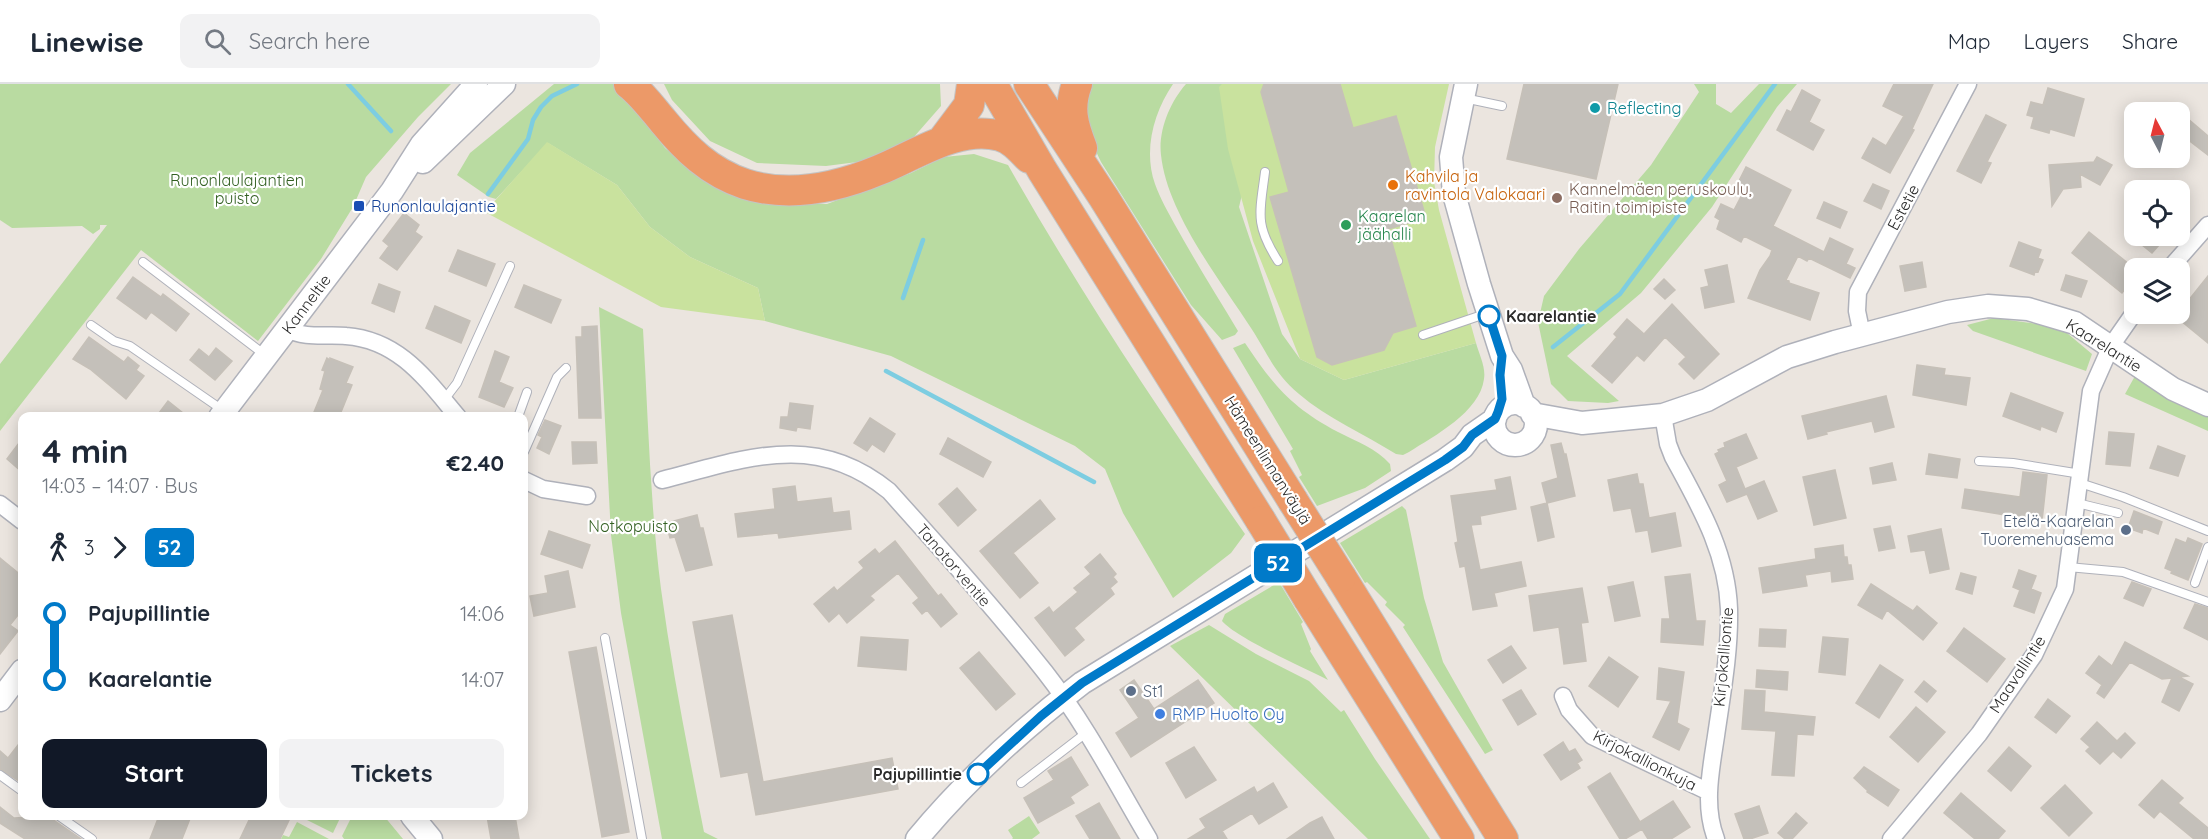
<!DOCTYPE html>
<meta charset="utf-8">
<style>
body{margin:0;font-family:Quicksand,sans-serif;background:#f2f2f3;color:#1f2937;height:100vh;display:flex;flex-direction:column;font-size:22px;white-space:nowrap}
*{box-sizing:border-box;margin:0}
p{font-size:20px;color:#747a83}
.icon{flex:none;width:33px;height:33px;fill:none;stroke:currentColor;stroke-width:2;stroke-linecap:round;stroke-linejoin:round}
.map{position:relative;flex:1;overflow:hidden}
.side{position:absolute;left:18px;top:328px;width:510px;height:408px;display:flex;flex-direction:column;background:#fff;border-radius:12px;box-shadow:0 3px 15px #0003}
.side>*{flex:none}
.badge{padding:0 12px;border-radius:9px;font-size:21px;line-height:39px}
.needle{width:39px;rotate:353deg}
.controls{position:absolute;left:2124px;top:18px;display:grid;gap:12px}
.controls a{display:grid;place-items:center;width:66px;height:66px;border-radius:12px;background:#fff;box-shadow:0 3px 15px #0003;font-size:30px}
.map>.badge{position:absolute;translate:-50% -50%;box-shadow:0 0 0 3px #fff}
.legs{display:flex;align-items:center;gap:9px;height:66px;padding:0 24px;font-size:20px}
.legs p{margin-inline-start:auto}
.summary{display:flex;align-items:center;justify-content:space-between;height:102px;padding:0 24px}
h1{font-size:33px;font-weight:700;line-height:45px}
.primary-button{display:flex;gap:12px;margin-top:auto;padding:12px 24px}
.primary-button a{flex:1;height:69px;border-radius:12px;background:#111827;color:#fff;font-size:24px;font-weight:700;line-height:69px;text-align:center}
.primary-button a+a{background:#f2f2f3;color:#1f2937}
ul{padding:0 24px;list-style:none}
li{display:flex;align-items:center;gap:21px;height:66px;font-size:22px}
li i{display:grid;place-items:center;width:9px;height:100%;margin:0 8px;background:currentColor}
li i::after{content:'';width:15px;height:15px;margin:-8px;border:4px solid;border-radius:50%;background:#fff}
li p{margin-inline-start:auto}
li:first-child i{background:linear-gradient(#0000 50%,currentColor 0)}
li:last-child i{background:linear-gradient(currentColor 50%,#0000 0)}
header{display:flex;align-items:center;gap:36px;box-sizing:border-box;height:84px;padding:0 30px;background:#fff;border-bottom:2px solid #e0e1e3}
header strong{font-size:28px}
nav{display:flex;gap:33px;margin-inline-start:auto;font-size:21px}
.search{width:420px;height:54px;background:#f2f2f3;display:flex;align-items:center;gap:15px;box-sizing:border-box;padding:0 21px;border-radius:12px;color:#747a83;font-size:22px}
.map>svg:first-child{display:block}
.green{fill:#b9dba1}
.pitch{fill:#c9e29e}
.lines{fill:none;stroke-linecap:round;stroke-linejoin:round}
.stream{stroke:#7dcde1;stroke-width:4.5}
.building{fill:#c4c0ba;stroke:#c6c0b8;stroke-width:1.5}
.lane-casing{stroke:#afb1ba;stroke-width:10}
.street-casing{stroke:#afb1ba;stroke-width:19}
.secondary-casing{stroke:#afb1ba;stroke-width:25}
.highway-casing{stroke:#c4c4c4;stroke-width:32}
.lane{stroke:#fff;stroke-width:8}
.street{stroke:#fff;stroke-width:16}
.secondary{stroke:#fff;stroke-width:22}
.highway{stroke:#ec9968;stroke-width:30}
.highway-bridge-casing{stroke:#c4c4c4;stroke-width:32;stroke-linecap:butt}
.highway-bridge{stroke:#ec9968;stroke-width:30}
.line-1-casing{stroke:#fff;stroke-width:14}
.line-1{stroke:#007ac9;stroke-width:9}
.culture-dot{fill:#0f9aa8;stroke:#fff;stroke-width:2}
.food-dot{fill:#e8710a;stroke:#fff;stroke-width:2}
.education-dot{fill:#8d6e63;stroke:#fff;stroke-width:2}
.transit-dot{fill:#1a4fb4;stroke:#fff;stroke-width:2}
.leisure-dot{fill:#2e9e5b;stroke:#fff;stroke-width:2}
.stop-1-dot{fill:#fff;stroke:#007ac9;stroke-width:3}
.service-dot{fill:#5c6f8a;stroke:#fff;stroke-width:2}
.shop-dot{fill:#3f7fe0;stroke:#fff;stroke-width:2}
.labels{text-anchor:middle;stroke-width:4.5;stroke-linejoin:round;paint-order:stroke}
.culture-label{font-size:16px;fill:#0d838f;stroke:#fff;text-anchor:start}
.food-label{font-size:16px;fill:#c56008;stroke:#fff;text-anchor:start}
.park-label{font-size:16px;fill:#336022;stroke:#fff}
.education-label{font-size:16px;fill:#785e54;stroke:#fff;text-anchor:start}
.transit-label{font-size:16px;fill:#164399;stroke:#fff;text-anchor:start}
.street-label{font-size:16px;fill:#2b2b2b;stroke:#fff}
.leisure-label{font-size:16px;fill:#27864d;stroke:#fff;text-anchor:start}
.stop-label{font-size:16px;font-weight:bold;fill:#2b2b2b;stroke:#fff;text-anchor:start}
.service-label{font-size:16px;fill:#4e5e75;stroke:#fff;text-anchor:end}
.shop-label{font-size:16px;fill:#366cbe;stroke:#fff;text-anchor:start}
</style>
<header>
<strong>Linewise</strong>
<div class="search"><svg class="icon" aria-label="search" viewBox="0 0 24 24"><circle cx="10" cy="10" r="6"/><path d="M15 15l6 6"/></svg>Search here</div>
<nav><a>Map</a><a>Layers</a><a>Share</a></nav>
</header>
<div class="map">
<svg width="2208" height="755" viewBox="0 0 2208 755">
<rect width="100%" height="100%" fill="#ebe5df"/>
<path class="green" d="M0 0H451L418 33 366 93 353 123 321 175 258 257 141 166 0 347V280L107 141H100V145L93 150 82 142 12 144 0 136Z
M554 0H617L665 64 698 91 778 119 827 120 911 89 944 73 974 70 1008 81C1080 208 1161 330 1245 450L1231 469 1173 514 1123 429 1105 385 1075 362 891 272 765 237 758 204 690 173 650 143 617 101 548 59 496 115 489 113 457 91 470 69Z
M664 0H940L941 22 913 54 865 77 826 82 757 79 710 57 672 16Z
M1093 0H1173C1154 28 1143 66 1155 100 1160 114 1168 128 1175 141 1195 177 1217 212 1238 247L1235 251 1222 256 1191 221 1101 78C1089 53 1078 26 1093 0Z
M1186 0H1234L1248 86 1239 123 1282 250 1300 275 1344 296 1476 259C1479 270 1486 283 1484 295 1480 328 1434 352 1409 368L1403 371 1396 370C1364 350 1327 334 1299 310 1274 289 1268 270 1251 244 1220 196 1167 129 1161 71 1158 47 1170 18 1186 0Z
M1694 0H1716V20L1731 29 1759 0H1797L1777 23 1712 123 1641 209 1567 272 1619 317 1608 319 1568 317 1551 300 1538 238 1544 212 1579 165 1651 81 1699 8Z
M599 223 643 245C648 331 650 419 661 505 672 586 688 667 704 748L718 755H662L621 529 611 451Z
M1994 234 2037 240 2067 249 2092 270 2086 287 1973 247 1967 241Z
M1245 259C1273 301 1292 324 1338 348 1357 358 1376 364 1390 380L1391 387 1365 404 1317 422 1299 393 1302 391 1290 367 1293 365 1233 264Z
M2135 292 2208 333V347L2125 310Z
M1402 422 1406 426 1424 514 1443 578 1493 666 1485 670 1403 543 1405 541 1385 521 1387 518 1367 498 1365 499 1340 459Z
M1279 498 1303 538 1301 540 1311 565 1310 567 1328 596C1303 583 1238 555 1222 537L1225 530Z
M1209 541 1256 570 1309 597 1341 628 1344 626 1375 675 1430 755H1368L1170 562Z
M299 732H341L333 749Z
M352 732H384L403 755H344L342 752Z
M1029 732 1040 749 1032 755H1012L1013 754 1008 746Z
M297 738 329 755H281L283 751 289 753Z"/>
<path class="pitch" d="M1222 0H1449L1435 63 1434 98 1439 126 1476 259 1344 296 1300 275 1253 157 1228 65 1219 3Z
M547 58 617 101 650 143 690 173 758 204 765 237 661 223 485 128Z"/>
<g class="lines">
<path class="stream" d="M348 0 391 47
M488 110 528 55 533 36 541 23 552 12 577 0
M903 214 923 156
M1553 263 1620 210 1775 0
M886 287 1094 398"/>
</g>
<path class="building" d="M1264 0H1340L1353 44 1396 32 1426 134 1388 145 1416 242 1393 249 1384 266 1332 281 1317 273 1270 113 1289 108 1261 8Z
M1524 0H1618L1596 95 1507 75Z
M1894 0H1933L1912 45 1914 46 1890 89 1862 74 1873 54 1886 62 1904 32 1883 22Z
M2048 4 2084 15 2074 52 2050 45 2049 49 2031 44 2034 33 2027 31 2031 18 2043 21Z
M1802 6 1820 16 1809 38 1824 46 1813 66 1777 46 1787 26 1791 28Z
M2180 28 2208 52V71L2187 55 2180 64Z
M1986 31 2006 41 1987 78 1991 79 1981 99 1957 87Z
M2097 73 2112 81 2100 101 2080 90 2081 103 2063 105 2052 122 2049 81 2094 78Z
M1746 83 1791 106 1773 142 1824 168 1830 154 1853 165 1846 180 1855 184 1850 194 1809 174 1807 177 1798 172 1786 196 1789 197V199L1819 209 1810 236 1748 214 1760 186 1770 172 1772 166 1744 152 1741 158 1717 145 1720 136 1715 133 1721 120 1734 126 1746 103 1738 99Z
M1873 100 1889 107 1881 125 1864 117Z
M1824 118 1847 128 1840 144 1817 134Z
M404 129 419 141 415 148 422 153 397 186 380 174 389 162 383 157Z
M2089 148 2134 184V193L2122 209 2072 169Z
M2131 152H2167L2152 169Z
M2019 158 2041 166 2038 174 2043 176 2038 188 2035 187 2034 191 2010 182Z
M458 166 495 180 486 202 449 187Z
M1922 178 1926 203 1905 207 1900 182Z
M1727 181 1734 218 1705 224 1701 204 1709 202 1705 186Z
M2066 191 2087 197 2081 213 2061 206Z
M2208 192V259L2175 232 2180 230V227Z
M133 193 161 213 163 210 189 230 176 247 151 228 146 235 117 214Z
M1664 195 1675 206 1665 215 1654 205Z
M379 200 400 208 394 228 372 219Z
M524 201 561 216 551 239 515 223Z
M1672 220 1719 270 1694 295 1679 280 1686 273 1665 253 1644 277 1637 271 1612 299 1592 282 1617 253 1614 250 1627 235 1644 250Z
M435 222 470 237 461 259 426 244Z
M597 242 601 334H579L576 253H582V243Z
M89 253 124 278 128 273 139 282 136 286 144 292 126 315 90 285 73 275Z
M216 264 232 277 215 296 190 276 199 265 209 273Z
M495 267 509 273 499 298 513 304 504 323 479 313Z
M327 274 330 276V274L353 283 346 299 352 301 339 333H312L323 306 320 305 325 287 322 286Z
M1917 281 1945 285 1944 291 1970 294 1966 321 1913 311Z
M2011 309 2063 329 2056 348 2041 342 2040 346 2003 332Z
M1886 312 1894 343 1875 348 1872 337 1826 348 1827 350 1808 355 1802 332Z
M168 317 188 333H156Z
M790 319 813 322 810 345 797 343 796 347 780 344 781 333H788Z
M870 334 895 350 884 368 872 360 867 367 854 359Z
M545 336 561 342 549 370 537 364 542 353 538 351Z
M2109 348 2134 350 2130 382 2106 380Z
M1746 350 1757 374 1736 383 1745 405 1764 397 1777 427 1758 435 1747 410 1727 418 1719 401 1727 397 1715 370 1719 368 1718 366 1725 363 1724 359Z
M948 354 991 378 983 393 940 370Z
M22 355V388L7 375Z
M572 358H596L597 379 573 380Z
M1561 359 1564 370H1566L1575 412 1547 419 1542 399 1558 394 1551 361Z
M2158 362 2185 372 2178 392 2150 384Z
M1929 370 1960 375 1957 394 1926 390Z
M1892 379 1896 396 1873 400 1870 384Z
M1835 386 1846 434 1814 441 1803 393Z
M2023 388 2047 391 2042 437 1962 424 1965 405 2020 413Z
M1637 390 1639 400H1643L1649 434 1675 429 1681 462 1652 468 1648 446 1636 448 1631 424 1614 427 1608 396Z
M1510 393 1516 425 1480 432 1481 440 1471 441 1480 486 1521 478 1526 502 1494 509 1497 522 1473 526 1465 482 1460 483 1455 459 1458 458 1451 412 1497 406 1495 396Z
M795 402 797 418 831 414 833 429 849 427 851 445 779 454 778 449 738 453 735 430 775 425 773 405Z
M957 404 976 426 958 442 939 420Z
M1040 416 1055 435 1013 469 1038 499 1020 514 980 467Z
M1547 419 1554 453 1538 457 1531 423Z
M2134 427 2162 438 2158 450 2143 444 2142 449 2128 444Z
M697 431 700 444H703L712 481 686 487 675 453 670 454 666 439Z
M1890 442 1895 464 1879 467 1874 445Z
M1941 445 1949 485 1930 489 1925 466 1911 468 1908 452Z
M549 447 590 461 582 484 541 470Z
M2188 454 2202 460 2188 496 2171 489 2172 487 2165 484 2176 455 2186 459Z
M895 457 938 512 941 510 957 530 941 543 927 526 922 530 913 519 919 514 898 489 870 512 874 516 847 539 839 529 829 538 814 520 834 503 837 507 864 484 859 478 875 465 879 470Z
M1843 461 1844 473H1847L1848 481H1851L1853 495 1832 498 1831 487 1805 491 1807 502 1763 509 1759 484 1816 475 1815 465Z
M1100 470 1116 490 1113 493 1117 498 1110 504 1114 510 1074 544 1084 556 1065 572 1035 534 1049 523 1053 529 1078 508 1074 504 1091 490 1085 483Z
M0 474 22 492V526L10 541 18 547 0 570Z
M2019 486 2036 492 2031 505 2041 509 2034 529 2014 522 2020 506 2013 503Z
M568 487 575 523 534 532 530 512 548 509 545 492Z
M1961 489 1976 493 1972 510 1956 505Z
M1690 490 1696 537H1705L1703 561 1661 558 1662 535H1670L1665 493Z
M1633 498 1640 532 1615 537 1608 503Z
M2132 498 2151 505 2143 522 2124 514Z
M1871 500 1913 527 1917 522 1937 539 1923 556 1887 526 1882 535 1858 521Z
M1582 504 1588 538 1581 539 1586 577 1564 580 1559 543 1534 547 1529 512Z
M2195 520 2208 524V556L2184 544Z
M732 531 763 698 892 674 898 705 756 731 748 688 721 693 693 538Z
M1964 544 2005 575 1987 598 1947 567Z
M1760 545 1786 546 1785 563 1759 562Z
M861 553 908 556 906 586 858 582Z
M1823 553 1848 555 1845 591 1819 588Z
M2125 558 2188 592 2179 593 2193 600 2179 627 2162 618 2172 594 2162 595 2130 578 2104 614 2097 609 2102 601 2086 589 2099 572 2112 582Z
M1511 562 1526 584 1503 599 1488 576Z
M596 563 629 748 602 753 569 568Z
M979 568 1015 610 996 626 960 584Z
M1609 573 1638 593 1618 623 1589 602Z
M1880 581 1903 596 1879 634 1856 619Z
M1659 584 1684 588 1677 639 1689 645 1679 666 1653 653 1671 617 1657 615Z
M1757 586 1788 588 1787 606 1756 603Z
M1134 596 1154 625 1198 596 1214 619 1131 673 1116 649 1139 634 1120 606Z
M1924 597 1936 607 1927 618 1915 608Z
M1521 606 1536 630 1518 641 1503 616Z
M1745 606 1765 607 1764 628 1815 633 1813 651 1797 650 1794 692 1772 691 1776 647 1742 645Z
M2048 615 2070 632 2056 649 2035 633Z
M1916 623 1945 648 1918 678 1890 653Z
M2097 638 2117 657 2125 649 2135 659 2121 674 2113 667 2100 680 2086 667 2090 663 2081 655Z
M22 656V699L0 685V667L8 674Z
M1563 658 1569 668 1575 665 1582 676 1577 679 1580 684 1561 696 1544 671Z
M1194 663 1216 696 1186 714 1166 679Z
M2009 663 2031 682 2011 707 1988 687Z
M1071 673 1088 701 1070 713 1074 719 1038 739 1024 714 1054 696 1048 687Z
M1864 683 1899 706 1888 722 1867 708 1868 707 1854 694Z
M1610 689 1640 738 1673 717 1690 743 1671 755H1648L1642 745 1625 755H1620L1588 703Z
M2162 696 2183 714 2178 719 2208 744V755H2194L2160 727 2154 734 2139 721Z
M1273 699 1287 723 1259 740 1252 729 1222 747 1227 755H1188L1206 744 1200 735 1254 703 1257 709Z
M2065 701 2092 729 2069 752 2041 724Z
M1961 709 2005 747 1998 755H1975L1944 729Z
M1099 719 1120 755H1090L1076 732Z
M1759 722 1768 749 1750 755H1744L1735 730Z
M0 723 14 734 51 732 55 737 81 755H25L0 739Z
M1796 729 1807 739 1792 755H1785L1778 749Z
M159 732H191L182 755H150Z
M251 732H291L280 755H240Z
M487 732H515L519 755H491Z
M1322 733 1334 755H1287L1310 739Z"/>
<g class="lines">
<g class="lane-casing">
<path id="lane" d="M1464 14 1502 22
M1265 88C1260 128 1254 140 1278 177
M143 178 265 271
M91 241 114 257 130 262 224 327
M1423 251 1488 229
M444 316 457 299 510 182
M518 333 527 308
M524 368 557 293 566 284
M1979 377 2013 379 2081 390
M2080 399 2123 413 2208 447
M2077 419 2118 429
M2068 483 2123 488 2208 518
M2195 499 2208 463
M605 554 642 755
M0 691 22 707
M1021 699 1086 649
M59 732 92 755"/>
</g>
<g class="street-casing">
<path id="street" d="M2170 184 2208 141
M288 245C304 255 328 250 346 252 399 256 426 295 458 333
M1862 251 1857 227 1858 208 1968 0
M1663 331 1668 360 1673 373C1699 421 1727 468 1729 525 1730 567 1722 610 1716 652 1711 685 1703 722 1716 755
M524 396 543 405 587 412
M662 396C745 375 815 346 889 407 942 466 995 525 1045 588 1085 639 1116 699 1149 755
M0 420 22 437
M1563 612 1569 626 1592 652 1709 708
M1891 755 1979 650 2034 571 2065 505 2091 307 2111 262 2134 229"/>
</g>
<g class="secondary-casing">
<path id="secondary" d="M1466 0 1451 73 1454 110 1479 200 1502 272 1511 286 1524 322
M423 78 504 0
M1494 340a21 21 0 1 1 42 0a21 21 0 1 1-42 0Z
M1532 330 1582 339 1663 331 1707 316 1787 273 1835 258 1948 228 1988 222 2028 225 2075 239 2173 305 2208 321
M220 333 392 107 422 60 476 0
M0 616 22 587
M412 732 431 755
M917 755C965 697 1022 645 1082 599L1445 376 1463 363 1472 351 1495 335"/>
</g>
<g class="highway-casing">
<path id="highway" d="M629 0C642 10 652 24 663 37 686 65 709 88 745 100 790 114 836 104 879 86 914 72 960 40 1000 52 1013 56 1020 65 1029 74
M992 0 1042 86 1261 437
M1029 0 1104 114 1293 417
M1077 0C1068 24 1073 41 1082 64
M942 57 969 21 972 0
M1341 493 1503 755
M1308 514 1459 755"/>
</g>
<use href="#lane" class="lane"/>
<use href="#street" class="street"/>
<use href="#secondary" class="secondary"/>
<use href="#highway" class="highway"/>
<g class="highway-bridge-casing">
<path id="highway-bridge" d="M1293 417 1341 493
M1261 437 1308 514"/>
</g>
<use href="#highway-bridge" class="highway-bridge"/>
</g>
<g class="lines">
<g class="line-1-casing">
<path id="line-1" d="M978 690 1041 632 1082 599 1445 376 1463 363 1472 351 1495 335 1498 328 1502 315 1500 291 1502 272 1489 232"/>
</g>
<use href="#line-1" class="line-1"/>
</g>
<circle class="culture-dot" cx="1595" cy="24" r="6"/>
<circle class="food-dot" cx="1393" cy="101" r="6"/>
<circle class="education-dot" cx="1557" cy="114" r="6"/>
<rect class="transit-dot" x="353" y="116" width="12" height="12" rx="3"/>
<circle class="leisure-dot" cx="1346" cy="141" r="6"/>
<g class="stop-1-dot">
<circle cx="1489" cy="232" r="10"/>
<circle cx="978" cy="690" r="10"/>
</g>
<g class="service-dot">
<circle cx="2126" cy="446" r="6"/>
<circle cx="1131" cy="607" r="6"/>
</g>
<circle class="shop-dot" cx="1160" cy="630" r="6"/>
<g class="labels">
<g class="culture-label">
<text x="1607" y="30">Reflecting</text>
</g>
<g class="food-label">
<text x="1405" y="98">Kahvila ja<tspan x="1405" dy="18">ravintola Valokaari</tspan></text>
</g>
<g class="park-label">
<text x="237" y="102">Runonlaulajantien<tspan x="237" dy="18">puisto</tspan></text>
<text x="633" y="448">Notkopuisto</text>
</g>
<g class="education-label">
<text x="1569" y="111">Kannelmäen peruskoulu,<tspan x="1569" dy="18">Raitin toimipiste</tspan></text>
</g>
<g class="transit-label">
<text x="371" y="128">Runonlaulajantie</text>
</g>
<g class="street-label">
<text transform="translate(1903 123) rotate(-62)" y="6">Estetie</text>
<text transform="translate(306 220) rotate(-53)" y="6">Kanneltie</text>
<text transform="translate(2104 261) rotate(32)" y="6">Kaarelantie</text>
<text transform="translate(1268 376) rotate(58)" y="6">Hämeenlinnanväylä</text>
<text transform="translate(954 481) rotate(49)" y="6">Tanotorventie</text>
<text transform="translate(1723 573) rotate(-85)" y="6">Kirjokalliontie</text>
<text transform="translate(2017 590) rotate(-57)" y="6">Maavallintie</text>
<text transform="translate(1645 676) rotate(27)" y="6">Kirjokallionkuja</text>
</g>
<g class="leisure-label">
<text x="1358" y="138">Kaarelan<tspan x="1358" dy="18">jäähalli</tspan></text>
</g>
<g class="stop-label">
<text x="1506" y="238">Kaarelantie</text>
<text x="962" y="696" text-anchor="end">Pajupillintie</text>
</g>
<g class="service-label">
<text x="2114" y="443">Etelä-Kaarelan<tspan x="2114" dy="18">Tuoremehuasema</tspan></text>
<text x="1143" y="613" text-anchor="start">St1</text>
</g>
<g class="shop-label">
<text x="1172" y="636">RMP Huolto Oy</text>
</g>
</g>
</svg>
<div class="controls">
<a><svg class="needle" viewBox="-14 -14 28 28"><path d="M0-13l5 13h-10z" fill="#e53935"/><path d="M0 13l5-13h-10z" fill="#747a83"/></svg></a>
<a><svg class="icon" aria-label="locate" viewBox="0 0 24 24"><circle cx="12" cy="12" r="6"/><path d="M12 2v4M12 18v4M2 12h4M18 12h4"/></svg></a>
<a><svg class="icon" aria-label="layers" viewBox="0 0 24 24"><path d="M12 4l9 5-9 5-9-5zM3 14l9 5 9-5"/></svg></a>
</div>
<b class="badge" style="left:1278px;top:479px;background:#007ac9;color:#fff">52</b>
<section class="side">
<div class="summary"><div><h1>4 min</h1><p>14:03 – 14:07 · Bus</p></div><b>€2.40</b></div>
<div class="legs"><svg class="icon" aria-label="walk" viewBox="0 0 24 24"><circle cx="13" cy="4" r="2"/><path d="M13 8l-2 6 4 7M11 14l-3 7M7 12l3-4h3l4 4"/></svg>3<svg class="icon" aria-label="forward" viewBox="0 0 24 24"><path d="M9 5l7 7-7 7"/></svg><b class="badge" style="background:#007ac9;color:#fff">52</b></div>
<ul>
<li><i style="color:#007ac9"></i><b>Pajupillintie</b><p>14:06</p></li>
<li><i style="color:#007ac9"></i><b>Kaarelantie</b><p>14:07</p></li>
</ul>
<div class="primary-button"><a>Start</a><a>Tickets</a></div>
</section>
</div>
